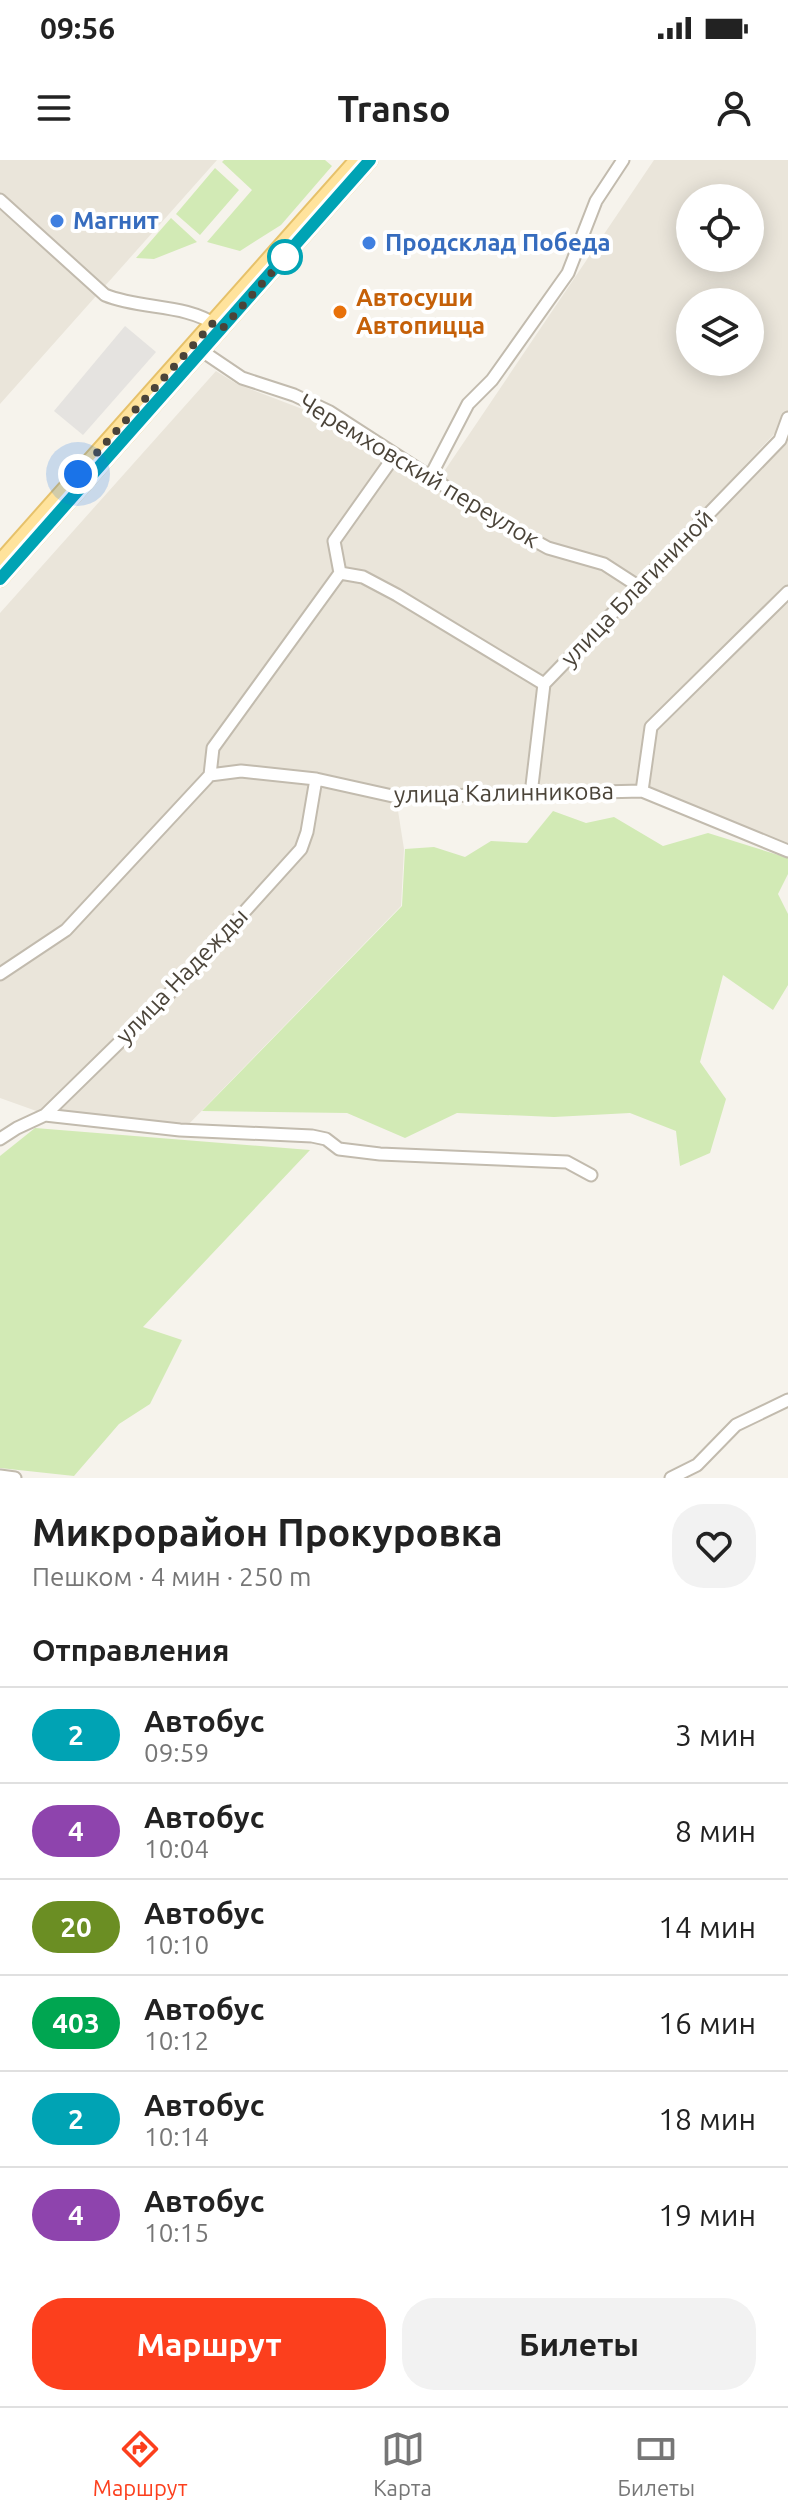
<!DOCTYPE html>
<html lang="ru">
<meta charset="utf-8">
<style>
body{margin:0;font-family:Ubuntu,sans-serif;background:#f2f2f2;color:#222;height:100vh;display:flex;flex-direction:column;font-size:30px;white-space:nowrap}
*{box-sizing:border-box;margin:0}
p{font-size:26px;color:#767676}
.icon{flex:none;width:44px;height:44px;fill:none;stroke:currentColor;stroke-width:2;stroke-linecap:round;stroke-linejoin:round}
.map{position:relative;height:1318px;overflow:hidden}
.panel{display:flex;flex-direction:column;background:#fff;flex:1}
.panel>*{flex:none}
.badge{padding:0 16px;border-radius:26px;font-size:28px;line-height:52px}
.buttons{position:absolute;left:676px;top:24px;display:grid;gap:16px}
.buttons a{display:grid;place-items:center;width:88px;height:88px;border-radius:50%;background:#fff;box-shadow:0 4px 20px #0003;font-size:40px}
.you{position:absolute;width:40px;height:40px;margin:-20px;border:6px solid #fff;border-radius:50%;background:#1a73e8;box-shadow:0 0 0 12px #1a73e833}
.map>.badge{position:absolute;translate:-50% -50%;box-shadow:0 0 0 4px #fff}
h2{padding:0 32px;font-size:30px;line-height:72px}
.round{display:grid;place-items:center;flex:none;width:84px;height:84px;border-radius:32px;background:#f2f2f2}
.summary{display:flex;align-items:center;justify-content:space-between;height:136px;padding:0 32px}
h1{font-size:38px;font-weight:700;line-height:60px}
.button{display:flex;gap:16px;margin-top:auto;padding:16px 32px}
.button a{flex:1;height:92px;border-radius:32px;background:#fc3f1d;color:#fff;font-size:32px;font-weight:700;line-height:92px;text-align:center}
.button a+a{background:#f2f2f2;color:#222}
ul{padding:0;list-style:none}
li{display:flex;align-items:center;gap:24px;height:96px;padding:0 32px;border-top:2px solid #e0e0e0}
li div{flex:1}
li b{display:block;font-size:30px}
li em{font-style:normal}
li .badge{min-width:88px;font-weight:700;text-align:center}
.status{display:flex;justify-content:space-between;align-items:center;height:56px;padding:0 40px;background:#fff;direction:ltr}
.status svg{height:22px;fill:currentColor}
header{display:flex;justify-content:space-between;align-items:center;height:104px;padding:0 32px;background:#fff;font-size:36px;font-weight:700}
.dock{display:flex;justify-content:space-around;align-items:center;height:112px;border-top:2px solid #e0e0e0;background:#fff;font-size:22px;color:#767676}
.dock a{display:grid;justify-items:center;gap:4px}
.dock .current{color:#fc3f1d}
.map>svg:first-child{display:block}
.residential{fill:#eae5da;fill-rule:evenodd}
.green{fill:#d2eab5}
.parking{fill:#e5e3e0}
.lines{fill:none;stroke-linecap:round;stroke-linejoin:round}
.minor-casing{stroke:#c2bbae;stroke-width:15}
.major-casing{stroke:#e6c16a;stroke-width:18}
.minor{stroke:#fff;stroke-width:11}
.major{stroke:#ffe39c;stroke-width:14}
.line-casing{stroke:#fff;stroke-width:18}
.line{stroke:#00a3b4;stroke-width:12}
.walk{stroke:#4b4439;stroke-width:8;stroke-dasharray:0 14.4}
.shop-dot{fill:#3f7fe0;stroke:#fff;stroke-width:3}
.stop-dot{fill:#fff;stroke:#00a3b4;stroke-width:4}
.food-dot{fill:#e8710a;stroke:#fff;stroke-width:3}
.labels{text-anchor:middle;stroke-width:8;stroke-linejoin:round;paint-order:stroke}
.shop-label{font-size:24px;font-weight:bold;fill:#366cbe;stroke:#fff;text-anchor:start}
.food-label{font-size:24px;font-weight:bold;fill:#c56008;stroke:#fff;text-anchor:start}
.street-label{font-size:24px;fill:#4b4439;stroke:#fff}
</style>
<div class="status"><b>09:56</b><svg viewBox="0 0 49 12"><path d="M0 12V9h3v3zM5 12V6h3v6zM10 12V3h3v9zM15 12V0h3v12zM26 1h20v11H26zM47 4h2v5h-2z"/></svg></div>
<header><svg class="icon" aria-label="menu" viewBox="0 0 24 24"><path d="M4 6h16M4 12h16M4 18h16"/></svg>Transo<svg class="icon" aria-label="person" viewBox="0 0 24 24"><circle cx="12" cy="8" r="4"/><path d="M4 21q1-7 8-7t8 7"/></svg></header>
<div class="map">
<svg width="788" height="1318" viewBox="0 0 788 1318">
<rect width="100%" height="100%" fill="#f6f3ec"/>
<path class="residential" d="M0 0H217L0 244Z
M654 0H788V259L541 525 529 633 396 635 315 617 212 614 215 589 341 416 336 382 399 294 439 319ZM690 38H750V98H690ZM690 142H750V202H690Z
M216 211 237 224 344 265 391 296 331 381 337 412 211 587 209 615 65 769 0 813V453Z
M788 264V688L640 628 532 633 547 524Z
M242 612 396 638 404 689 401 746 184 969 42 953 0 938V818L69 771 212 616Z"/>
<path class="green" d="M224 0H325L332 6 281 65 240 91 207 82 252 30 222 2Z
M215 8 239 30 200 75 176 54Z
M171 58 197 82 154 99 136 98Z
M553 651 586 663 614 657 663 686 708 673 788 698V714L778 734 788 754V825L773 850 723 815 700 902 726 939 710 993 680 1006 676 971 630 953 554 957 457 953 405 978 347 953 202 951 402 746 405 689 434 687 465 697 491 681 527 683Z
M35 968 310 990 143 1167 182 1180 150 1244 119 1264 74 1316 0 1308V996Z"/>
<path class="parking" d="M125 166 156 192 83 275 54 251Z"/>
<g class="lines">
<g class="minor-casing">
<path id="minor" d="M0 40 105 135C142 150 184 143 218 166
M202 191 242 218 294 235 330 252 497 360 548 388 604 404 638 426
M430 317 468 244 492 220 568 113 596 41 623 0
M340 413 334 381 395 295
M210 615 241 611 316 619 397 637 642 631 788 691
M642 631 651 567 788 432
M531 634 544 524
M0 814 66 770 210 615 213 588 340 413 363 417 397 435 544 524 780 280 788 258
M45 955 180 970 312 976 326 979 339 989 380 994 567 1002 591 1015
M0 979 17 968 45 955 180 823 301 689 307 672 316 619
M0 1316 15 1318
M671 1318 697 1305 736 1265 788 1240"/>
</g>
<g class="major-casing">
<path id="major" d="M0 402 357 0
M0 419 370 0"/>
</g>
<use href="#minor" class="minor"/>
<use href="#major" class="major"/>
</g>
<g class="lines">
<g class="line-casing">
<path id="line" d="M0 419 370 0"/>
</g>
<use href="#line" class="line"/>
<path class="walk" d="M78 314 213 163 222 169 290 92 285 97"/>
</g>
<g class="shop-dot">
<circle cx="57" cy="61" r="8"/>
<circle cx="369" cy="83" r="8"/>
</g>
<circle class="stop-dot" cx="285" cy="97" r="16"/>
<circle class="food-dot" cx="340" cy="152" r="8"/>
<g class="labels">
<g class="shop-label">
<text x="73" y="69">Магнит</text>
<text x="385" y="91">Продсклад Победа</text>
</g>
<g class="food-label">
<text x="356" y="146">Автосуши<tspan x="356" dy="28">Автопицца</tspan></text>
</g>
<g class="street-label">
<text transform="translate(419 311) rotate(31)" y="8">Черемховский переулок</text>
<text transform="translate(637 428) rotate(-46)" y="8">улица Благининой</text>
<text transform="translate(504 633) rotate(-1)" y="8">улица Калинникова</text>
<text transform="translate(182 816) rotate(-46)" y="8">улица Надежды</text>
</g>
</g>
</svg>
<div class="buttons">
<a><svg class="icon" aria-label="locate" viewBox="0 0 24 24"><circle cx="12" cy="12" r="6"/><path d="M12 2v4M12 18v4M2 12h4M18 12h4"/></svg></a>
<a><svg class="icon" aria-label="layers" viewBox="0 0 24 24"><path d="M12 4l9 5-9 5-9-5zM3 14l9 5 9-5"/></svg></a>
</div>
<div class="you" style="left:78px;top:314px"></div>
</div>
<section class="panel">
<div class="summary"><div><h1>Микрорайон Прокуровка</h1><p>Пешком · 4 мин · 250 m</p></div><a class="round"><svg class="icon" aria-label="heart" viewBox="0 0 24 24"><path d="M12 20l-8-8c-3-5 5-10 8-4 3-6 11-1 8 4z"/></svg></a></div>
<h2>Отправления</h2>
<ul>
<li><span class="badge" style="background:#00a3b4;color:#fff">2</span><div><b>Автобус</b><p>09:59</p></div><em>3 мин</em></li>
<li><span class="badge" style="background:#8e44ad;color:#fff">4</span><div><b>Автобус</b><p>10:04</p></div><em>8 мин</em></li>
<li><span class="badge" style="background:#6b8e23;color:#fff">20</span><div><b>Автобус</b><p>10:10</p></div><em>14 мин</em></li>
<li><span class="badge" style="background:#00a651;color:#fff">403</span><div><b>Автобус</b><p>10:12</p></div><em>16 мин</em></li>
<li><span class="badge" style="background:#00a3b4;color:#fff">2</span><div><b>Автобус</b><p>10:14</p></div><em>18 мин</em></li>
<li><span class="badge" style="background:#8e44ad;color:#fff">4</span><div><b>Автобус</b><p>10:15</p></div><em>19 мин</em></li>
</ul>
<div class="button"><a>Маршрут</a><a>Билеты</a></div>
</section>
<nav class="dock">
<a class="current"><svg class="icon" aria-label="directions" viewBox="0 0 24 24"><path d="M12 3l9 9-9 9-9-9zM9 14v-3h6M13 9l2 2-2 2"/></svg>Маршрут</a>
<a><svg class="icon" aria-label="map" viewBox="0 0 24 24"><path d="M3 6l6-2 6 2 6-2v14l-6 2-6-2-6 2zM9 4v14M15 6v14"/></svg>Карта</a>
<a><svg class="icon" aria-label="tickets" viewBox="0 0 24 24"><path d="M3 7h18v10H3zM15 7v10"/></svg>Билеты</a>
</nav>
